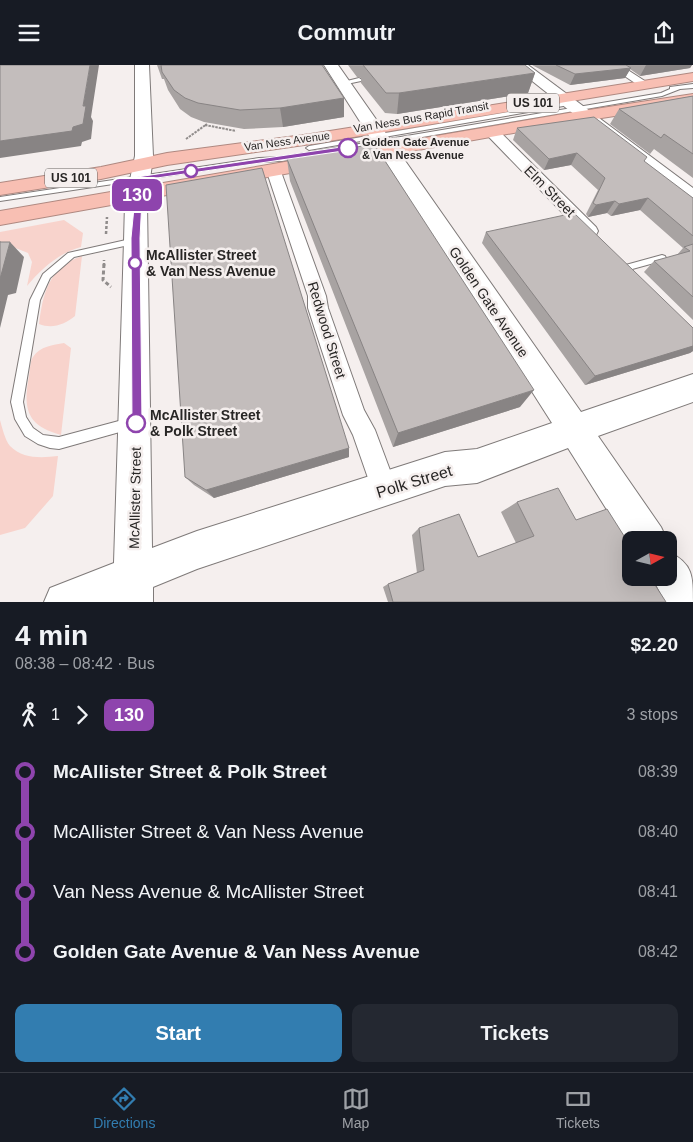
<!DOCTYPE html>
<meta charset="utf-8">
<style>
body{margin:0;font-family:Helvetica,sans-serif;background:#242831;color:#f1f3f6;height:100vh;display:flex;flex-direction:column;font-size:19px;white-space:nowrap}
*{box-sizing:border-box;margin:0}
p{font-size:16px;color:#9ea1a6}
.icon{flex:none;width:28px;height:28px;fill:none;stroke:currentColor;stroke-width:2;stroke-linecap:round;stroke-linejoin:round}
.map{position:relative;height:537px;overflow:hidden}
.drawer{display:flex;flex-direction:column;background:#171b24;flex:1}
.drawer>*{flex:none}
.badge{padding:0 10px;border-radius:8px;font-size:18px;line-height:32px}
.needle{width:32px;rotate:82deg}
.tools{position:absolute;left:622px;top:466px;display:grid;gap:10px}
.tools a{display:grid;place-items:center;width:55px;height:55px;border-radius:10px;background:#171b24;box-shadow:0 5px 20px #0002;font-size:25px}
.map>.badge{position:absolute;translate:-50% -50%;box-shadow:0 0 0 2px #fff}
.legs{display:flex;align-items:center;gap:8px;height:55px;padding:0 15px;font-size:16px}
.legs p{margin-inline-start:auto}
.overview{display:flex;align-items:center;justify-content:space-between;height:85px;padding:0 15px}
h1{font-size:28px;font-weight:700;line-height:38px}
.action{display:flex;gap:10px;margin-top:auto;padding:10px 15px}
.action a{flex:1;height:58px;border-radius:10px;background:#327db0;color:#fff;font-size:20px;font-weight:700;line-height:58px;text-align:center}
.action a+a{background:#242831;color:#f1f3f6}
ul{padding:0 15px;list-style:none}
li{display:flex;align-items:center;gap:18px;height:60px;font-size:19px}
li i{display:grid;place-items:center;width:8px;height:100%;margin:0 6px;background:currentColor}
li i::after{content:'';width:12px;height:12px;margin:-6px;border:4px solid;border-radius:50%;background:#171b24}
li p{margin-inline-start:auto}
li:first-child i{background:linear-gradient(#0000 50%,currentColor 0)}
li:last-child i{background:linear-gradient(currentColor 50%,#0000 0)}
header{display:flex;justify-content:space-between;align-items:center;height:65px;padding:0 15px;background:#171b24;font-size:22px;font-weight:700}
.menu{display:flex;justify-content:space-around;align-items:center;height:70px;border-top:1px solid #363941;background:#171b24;font-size:14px;color:#9ea1a6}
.menu a{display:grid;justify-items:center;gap:2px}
.menu .active{color:#327db0}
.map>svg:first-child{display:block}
.green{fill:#f8d3cc}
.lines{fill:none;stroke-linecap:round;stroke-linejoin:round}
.lane-casing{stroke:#7f7a79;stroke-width:2}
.street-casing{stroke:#7f7a79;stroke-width:2}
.secondary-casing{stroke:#7f7a79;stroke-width:2}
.highway-casing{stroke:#af8981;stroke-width:2}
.path-far2{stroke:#908c8b;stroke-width:2;stroke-dasharray:2.5 1;stroke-linecap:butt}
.path-far1{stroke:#908c8b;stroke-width:2.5;stroke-dasharray:3 2;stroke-linecap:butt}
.path{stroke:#908c8b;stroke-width:3;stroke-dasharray:4 2.5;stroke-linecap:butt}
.lane{fill:#fff;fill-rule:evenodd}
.street{fill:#fff;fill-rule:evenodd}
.secondary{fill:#fff;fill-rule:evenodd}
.highway{fill:#f8bfb3;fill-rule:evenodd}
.wall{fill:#a8a3a2}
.shaded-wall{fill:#888484}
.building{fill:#c3bdbc;stroke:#888484}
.line-1{fill:#8e44ad;stroke:#fff}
.stop-1-dot{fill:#fff;stroke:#8e44ad;stroke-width:2.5}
.labels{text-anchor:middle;stroke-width:5;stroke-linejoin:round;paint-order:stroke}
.far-street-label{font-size:11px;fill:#282625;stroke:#f5efee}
.far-stop-label{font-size:11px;font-weight:bold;fill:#282625;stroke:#f5efee;text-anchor:start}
.shield{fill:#f5efee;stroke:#666261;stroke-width:1}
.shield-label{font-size:12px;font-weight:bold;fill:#282625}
.street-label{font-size:14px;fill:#282625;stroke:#f5efee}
.stop-label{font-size:14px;font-weight:bold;fill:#282625;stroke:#f5efee;text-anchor:start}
.near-street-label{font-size:16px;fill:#282625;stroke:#f5efee}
</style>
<header><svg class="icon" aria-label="menu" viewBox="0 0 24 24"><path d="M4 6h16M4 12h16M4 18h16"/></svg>Commutr<svg class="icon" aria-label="share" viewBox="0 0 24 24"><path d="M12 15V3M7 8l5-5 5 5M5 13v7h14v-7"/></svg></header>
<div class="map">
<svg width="693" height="537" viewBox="0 0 693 537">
<rect width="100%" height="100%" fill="#f5efee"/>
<path class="green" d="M64 155 83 168 81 182C59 188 42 203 27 221L32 197 28 188 8 180 0 182V167Z
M82 191 75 251C64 260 52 264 39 259 43 228 49 202 82 191Z
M64 278 71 283 61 370C26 361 23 343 29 311 30 305 30 296 33 292 40 281 53 280 64 278Z
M0 355C2 362 5 375 10 381 23 394 41 393 58 391L53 431 25 463 0 470Z"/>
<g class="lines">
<g class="lane-casing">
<path id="lane" d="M359 13 362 15 361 16 342 20 339 18Z
M693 19V23L680 24 662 31 282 96 259 97 0 136V132L259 93 282 92 661 28 670 24V22Z
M573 36 575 37V39L309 85 306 83 309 81Z
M135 173 139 176 138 178 74 192 50 213 40 235 23 337 26 352 33 363 43 370 59 372 130 353 134 355 136 359 134 363 59 384 50 383 38 379 25 371 15 354 11 337 30 235 43 209 68 188Z
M662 190 665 191 666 193 665 195 625 206 621 203 622 201Z"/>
</g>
<g class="street-casing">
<path id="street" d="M608 0H620L651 20 649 22H641Z
M491 62 496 63 596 162 598 166 596 170H584L486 69 485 66 486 63Z
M273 100 280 104 326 231 328 243 364 345 375 365 397 424 393 433 384 437 375 433 353 370 343 350 308 243V231L266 104Z"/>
</g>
<g class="secondary-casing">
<path id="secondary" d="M135 0H149L153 91 147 138 152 483 197 466 445 387 477 384 552 358 324 0H338L581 347 693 309V337L598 371 661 462 667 475H631V483L568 383 477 418 445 421 197 504 153 522V537H44L50 523 114 498 124 176 125 138 135 91Z
M512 0H528L693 123V139L686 138Z
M669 487C693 499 693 511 693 537H665L652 512H669Z"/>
</g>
<g class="highway-casing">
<path id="highway" d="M693 8V16L311 79 167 100 101 114 0 130V118L101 102 167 88 311 69Z
M693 29V39L569 58 0 160V146L569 48Z"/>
</g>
<path class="path-far2" d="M205 60 236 66
M186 74 207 59"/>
<path class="path-far1" d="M106 169 107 152
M104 201V195"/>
<path class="path" d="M104 199 103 215 111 222"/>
<use href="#lane" class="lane"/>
<use href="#street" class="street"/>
<use href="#secondary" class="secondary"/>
<use href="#highway" class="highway"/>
</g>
<path class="wall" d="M157 0H322L344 33V52L283 62 244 64 204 57 191 52 180 44 168 25 164 14H162Z
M348 0H525L535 8 528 28 397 49 385 48 361 18V13L357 12Z
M532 0H692L690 3 640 11 630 4 625 13 570 20Z
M693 31V113L654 84 650 89 610 59 619 44Z
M517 63 644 97 693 133V255L644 207 654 196 677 190 683 183 640 145 611 151 607 148 588 152 586 149 598 125 571 100 544 105 513 75Z
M287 94 520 342 393 382 290 116Z
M486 167 693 263V286L690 288 585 320 482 178Z
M349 383V392L214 433 194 420 185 412Z
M517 437 576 455 666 537H388L383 522 388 519 417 508 412 470 419 463 478 492 516 478 501 447Z"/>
<path class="shaded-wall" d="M90 0H99L91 52 93 56 91 74 82 77 81 81 0 93V76L73 62 83 41Z
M646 0H692L690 3 640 11Z
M631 3 625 13 570 20 575 9Z
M535 8 528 28 397 49 399 28Z
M344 33V52L283 62 280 43Z
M577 88 571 100 544 105 549 94Z
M648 133 640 145 611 151 619 139Z
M615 136 607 148 588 152 596 140Z
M0 176 8 184 10 177 24 192 16 228 8 230 0 263Z
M693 278V286L690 288 585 320 595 311Z
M534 325 520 342 393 382 398 368Z
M349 383V392L214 433 206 425Z"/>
<path class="building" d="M0 0H90L83 41H86L83 59 73 62 72 66 0 76Z
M161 0H322L344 33 280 43 240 45 198 38 185 33 174 25 162 7Z
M363 0H525L535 8 399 28H386Z
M556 0H626L631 3 575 9Z
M693 31V89L664 69 661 73 619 44Z
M594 52 647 92 644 96 693 133V171L648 133 619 139 615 136 596 140 593 138 605 113 577 88 549 94 517 63Z
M374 79 534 325 398 368 287 94Z
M262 103 349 383 206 425 185 412 166 120Z
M574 148 693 263V281L595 311 486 167Z
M0 177H10L0 214Z
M693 179V232L654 196 690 186 684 182Z
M558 423 576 455 607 444 631 482V512H650L666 537H393L388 519 424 505 419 463 459 449 478 492 534 471 517 437Z"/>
<path class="line-1" d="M348 81 350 85 143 115 140 173 142 358 136 363 132 362 131 173 137 112Z"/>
<g class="stop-1-dot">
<circle cx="348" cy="83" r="9"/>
<circle cx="191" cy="106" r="6"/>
<circle cx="135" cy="198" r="6"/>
<circle cx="136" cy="358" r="9"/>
</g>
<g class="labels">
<g class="far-street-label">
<text transform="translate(421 52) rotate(-10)" y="4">Van Ness Bus Rapid Transit</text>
<text transform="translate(287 76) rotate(-8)" y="4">Van Ness Avenue</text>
</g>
<g class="far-stop-label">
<text x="362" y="81">Golden Gate Avenue<tspan x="362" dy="13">&amp; Van Ness Avenue</tspan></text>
</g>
<g class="shield">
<rect x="507" y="28.5" width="52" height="19" rx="4"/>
<rect x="45" y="103.5" width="52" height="19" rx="4"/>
</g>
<g class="shield-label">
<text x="533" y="42">US 101</text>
<text x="71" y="117">US 101</text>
</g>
<g class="street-label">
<text transform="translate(550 126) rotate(45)" y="5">Elm Street</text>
<text transform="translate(489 237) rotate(56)" y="5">Golden Gate Avenue</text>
<text transform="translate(327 265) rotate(73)" y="5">Redwood Street</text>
<text transform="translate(135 433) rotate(-89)" y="5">McAllister Street</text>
</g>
<g class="stop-label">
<text x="146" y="195">McAllister Street<tspan x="146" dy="16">&amp; Van Ness Avenue</tspan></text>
<text x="150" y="355">McAllister Street<tspan x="150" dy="16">&amp; Polk Street</tspan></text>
</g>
<g class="near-street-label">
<text transform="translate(414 416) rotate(-17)" y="6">Polk Street</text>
</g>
</g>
</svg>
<div class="tools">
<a><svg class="needle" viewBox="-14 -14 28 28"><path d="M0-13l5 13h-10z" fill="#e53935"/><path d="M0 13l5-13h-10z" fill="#9ea1a6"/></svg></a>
</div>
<b class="badge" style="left:137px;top:130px;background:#8e44ad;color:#fff">130</b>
</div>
<section class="drawer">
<div class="overview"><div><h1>4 min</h1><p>08:38 – 08:42 · Bus</p></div><b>$2.20</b></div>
<div class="legs"><svg class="icon" aria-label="walk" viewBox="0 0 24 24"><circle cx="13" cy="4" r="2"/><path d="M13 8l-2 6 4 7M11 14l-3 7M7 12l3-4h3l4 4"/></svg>1<svg class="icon" aria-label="forward" viewBox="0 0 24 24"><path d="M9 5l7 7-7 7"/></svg><b class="badge" style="background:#8e44ad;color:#fff">130</b><p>3 stops</p></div>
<ul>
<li><i style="color:#8e44ad"></i><b>McAllister Street &amp; Polk Street</b><p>08:39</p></li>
<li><i style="color:#8e44ad"></i><span>McAllister Street &amp; Van Ness Avenue</span><p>08:40</p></li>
<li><i style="color:#8e44ad"></i><span>Van Ness Avenue &amp; McAllister Street</span><p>08:41</p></li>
<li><i style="color:#8e44ad"></i><b>Golden Gate Avenue &amp; Van Ness Avenue</b><p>08:42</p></li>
</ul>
<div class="action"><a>Start</a><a>Tickets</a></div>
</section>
<nav class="menu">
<a class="active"><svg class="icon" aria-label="directions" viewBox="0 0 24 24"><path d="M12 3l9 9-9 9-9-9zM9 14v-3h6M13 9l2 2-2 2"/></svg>Directions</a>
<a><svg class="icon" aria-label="map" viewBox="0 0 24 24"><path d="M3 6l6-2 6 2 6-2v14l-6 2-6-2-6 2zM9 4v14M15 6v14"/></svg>Map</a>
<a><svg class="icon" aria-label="tickets" viewBox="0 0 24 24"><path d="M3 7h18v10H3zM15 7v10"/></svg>Tickets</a>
</nav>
